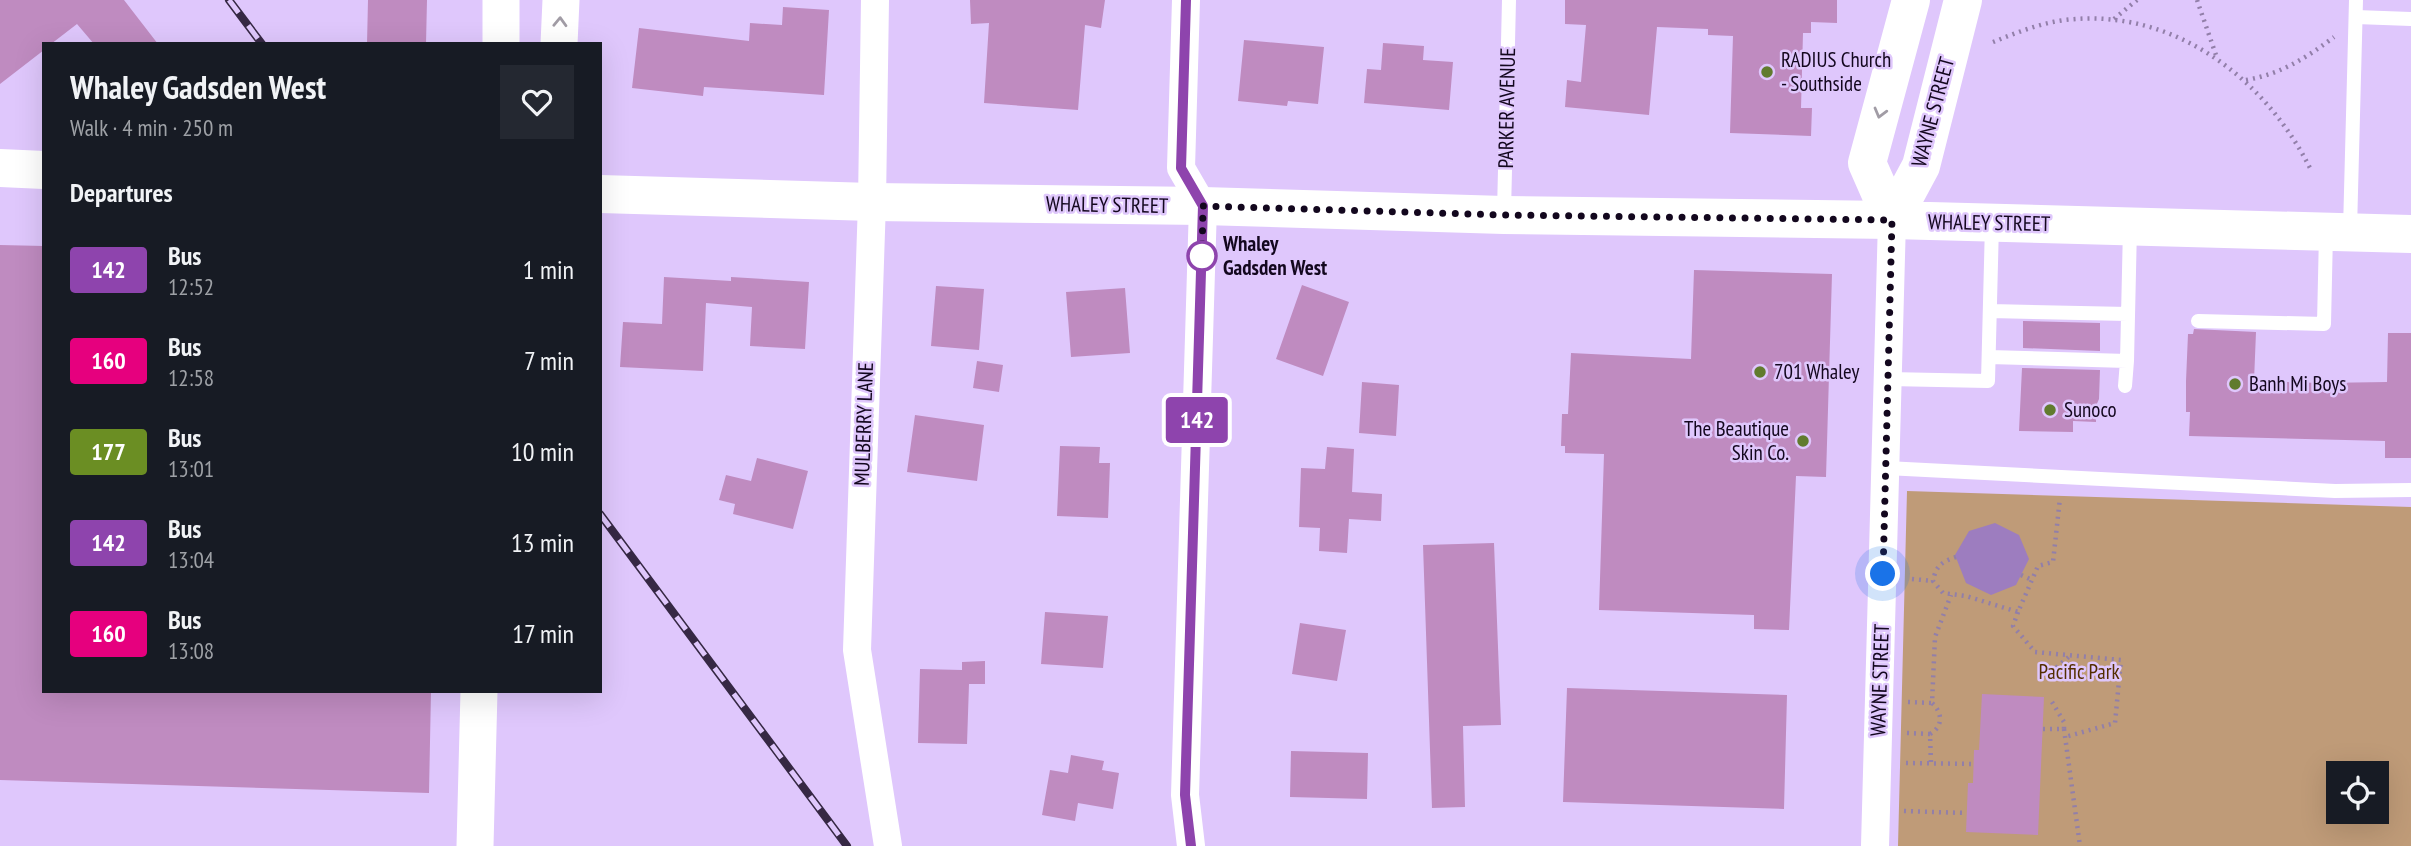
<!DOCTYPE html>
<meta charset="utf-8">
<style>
body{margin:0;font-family:"PT Sans Narrow",sans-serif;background:#242831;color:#f1f3f6;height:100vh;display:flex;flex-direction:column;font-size:26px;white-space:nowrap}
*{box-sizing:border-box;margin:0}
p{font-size:23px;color:#9ea1a6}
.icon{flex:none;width:38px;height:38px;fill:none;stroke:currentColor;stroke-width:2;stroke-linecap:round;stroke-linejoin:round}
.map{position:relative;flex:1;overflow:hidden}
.sheet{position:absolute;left:42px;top:42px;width:560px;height:651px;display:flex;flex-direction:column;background:#171b24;border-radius:0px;box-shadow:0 7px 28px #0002}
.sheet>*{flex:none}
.badge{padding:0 14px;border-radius:5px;font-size:24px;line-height:46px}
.tools{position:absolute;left:2326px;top:761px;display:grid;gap:14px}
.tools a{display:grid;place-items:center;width:63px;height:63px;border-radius:0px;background:#171b24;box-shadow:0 7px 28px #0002;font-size:35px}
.you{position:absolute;width:35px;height:35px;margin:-18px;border:5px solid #fff;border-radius:50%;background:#1a73e8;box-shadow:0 0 0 10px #1a73e833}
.map>.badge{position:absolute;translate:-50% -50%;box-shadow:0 0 0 4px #fff}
h2{padding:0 28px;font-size:26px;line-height:63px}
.round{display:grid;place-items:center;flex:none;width:74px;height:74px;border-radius:0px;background:#242831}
.overview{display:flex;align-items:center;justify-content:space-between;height:119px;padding:0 28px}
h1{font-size:33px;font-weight:700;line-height:52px}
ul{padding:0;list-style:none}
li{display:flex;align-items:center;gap:21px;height:91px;padding:0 28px}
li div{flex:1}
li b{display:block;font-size:26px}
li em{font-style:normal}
li .badge{min-width:77px;font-weight:700;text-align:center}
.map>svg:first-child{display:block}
.green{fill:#bf9b78;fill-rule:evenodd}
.water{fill:#9d7dbf}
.building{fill:#bf8bc0}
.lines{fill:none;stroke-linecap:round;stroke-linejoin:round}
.path{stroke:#927fa9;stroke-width:4.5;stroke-dasharray:2 5;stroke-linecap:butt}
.service{stroke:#fff;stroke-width:14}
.minor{stroke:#fff;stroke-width:28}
.tertiary{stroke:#fff;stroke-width:37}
.secondary{stroke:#fff;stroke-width:38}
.rail-casing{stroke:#362844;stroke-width:8}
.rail{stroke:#dfc7fc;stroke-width:5;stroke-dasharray:16;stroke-linecap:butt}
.oneway{stroke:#a19ca5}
.line-casing{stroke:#fff;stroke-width:16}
.line{stroke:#8e44ad;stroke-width:10}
.walk{stroke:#13071e;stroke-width:7;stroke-dasharray:0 12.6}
.poi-dot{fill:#617b2e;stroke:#dfc7fc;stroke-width:2.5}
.stop-dot{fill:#fff;stroke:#8e44ad;stroke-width:3.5}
.labels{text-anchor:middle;stroke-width:5;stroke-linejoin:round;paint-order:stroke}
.poi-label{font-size:21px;fill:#13071e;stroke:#dfc7fc;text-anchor:start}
.street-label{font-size:21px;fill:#13071e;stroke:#dfc7fc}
.stop-label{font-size:21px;font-weight:bold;fill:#13071e;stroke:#dfc7fc;text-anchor:start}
.park-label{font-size:21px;fill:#532e00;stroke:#dfc7fc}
</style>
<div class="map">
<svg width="2411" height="846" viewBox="0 0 2411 846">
<rect width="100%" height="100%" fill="#dfc7fc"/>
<path class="green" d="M1907 491 2411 507V846H1898ZM2338 774H2376V812H2338Z"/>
<path class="water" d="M1995 523 2019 535 2029 559 2016 585 1991 595 1966 583 1955 555 1969 531Z"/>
<path class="building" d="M0 0H124L158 44H94L77 24 51 44H44V50L0 84Z
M368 0H427L426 44H367Z
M970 0H1105L1101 28 1085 25 1078 110 984 103 989 23 971 24Z
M1565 0H1837V23L1811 22V33H1803L1801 108H1812L1811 136 1730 133 1733 36 1708 35V29L1657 27 1649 115 1565 107 1567 80 1581 82 1586 25 1565 24Z
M783 7 829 10 824 95 704 87 703 96 632 88 639 28 749 41 750 23 782 25Z
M1244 40 1324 47 1318 104 1288 101 1287 106 1238 101Z
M1383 43 1424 46 1423 60 1453 62 1449 110 1364 103 1367 69 1381 70Z
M0 245 44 246V691H431L429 793 0 780Z
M1694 270 1832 274 1826 477 1796 476 1789 630 1754 629V615L1599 610 1604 454 1565 453V446H1561L1562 414H1568L1571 353 1691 359Z
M664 277 731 281V277L809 282 805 349 750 346 752 307 706 303 703 371 620 367 623 322 662 324Z
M1302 285 1349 302 1323 376 1276 359Z
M936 286 984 289 979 350 931 346Z
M1125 288 1130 353 1071 357 1066 292Z
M2023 321 2100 323V351L2023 348Z
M2194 329 2256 332 2254 381 2321 383 2387 382 2388 333H2411V458H2385V441L2189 436 2190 412H2186V381L2188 334H2193Z
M977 361 1003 365 999 392 973 388Z
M2022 368 2100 370 2099 399 2096 406V422L2073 421V432L2019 431Z
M1362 382 1399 385 1396 436 1359 433Z
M915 415 984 425 977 481 907 472Z
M1060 446 1100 447 1099 463H1110L1108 518 1057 516Z
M1327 447 1354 449 1352 492 1382 494 1381 521 1349 519 1347 553 1319 551 1320 528 1299 527 1301 468 1325 469Z
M757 458 808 471 793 529 733 514 735 504 719 500 726 475 751 481Z
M1494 543 1501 725 1463 726 1465 807 1432 808 1423 545Z
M1045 612 1108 616 1103 668 1041 664Z
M1300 623 1346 630 1337 681 1292 674Z
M985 661V684H969L967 744 918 743 920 669 962 670V662Z
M1567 688 1787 695 1784 809 1563 802Z
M1982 694 2044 697 2038 835 1966 832 1968 783H1973L1974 750H1979Z
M1291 751 1368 753 1367 799 1290 797Z
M1071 755 1104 761 1102 770 1119 773 1113 809 1078 803 1075 821 1042 815 1050 770 1068 773Z"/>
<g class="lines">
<path class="path" d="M2197 0 2217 58
M2114 19 2137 0
M1993 42C2016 33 2040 23 2065 20 2173 7 2266 78 2312 172
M2246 80C2281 74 2306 58 2334 37
M1956 557C1941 562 1936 566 1933 581L1943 593 1966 596 2018 612 2038 566 2053 562 2060 498
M2021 575 2032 580
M1912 579 1933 581
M2018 612 2013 626 2035 652 2121 660 2115 723 2065 737
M2051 672 2071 655
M1908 702 1932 703
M2052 702 2064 722V729
M2043 729H2064L2080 846
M1907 733 1930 734 1931 763
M1930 734C1944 726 1942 712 1932 703L1935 637 1951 595
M1906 763 1974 764
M1904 811 1966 813"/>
<path class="service" d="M2356 17 2411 19
M1504 212 1509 0
M2350 230 2356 0
M1990 311 2128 314
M2198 321 2324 324 2326 233
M1989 357 2127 361 2130 227
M1888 379 1988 381 1992 224
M2125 386 2127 361
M1886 468 2335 491 2411 490"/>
<path class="minor" d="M875 0 872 202 857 650 888 846
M1186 0 1181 168 1203 206 1185 795 1191 846
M1875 846 1892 220"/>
<path class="tertiary" d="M501 44V0
M559 44 561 0
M475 846 479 691"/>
<path class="secondary" d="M0 168 44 170
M600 194 872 202 1203 206 1504 215 1892 220 2411 234
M1892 220 1921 166 1963 0
M1892 220 1867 163 1911 0"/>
<g class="rail-casing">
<path id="rail" d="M229 0 262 44
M600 514 847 846"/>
</g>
<use href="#rail" class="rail"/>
</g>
<defs><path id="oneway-chevron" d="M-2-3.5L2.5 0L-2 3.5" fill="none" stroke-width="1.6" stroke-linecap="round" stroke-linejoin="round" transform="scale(1.75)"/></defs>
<g class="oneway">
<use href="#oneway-chevron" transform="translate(560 22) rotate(-88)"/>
<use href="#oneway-chevron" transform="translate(1880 113) rotate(105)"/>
</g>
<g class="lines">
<g class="line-casing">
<path id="line" d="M1186 0 1181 168 1203 206 1185 795 1191 846"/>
</g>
<use href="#line" class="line"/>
<path class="walk" d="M1202 256 1203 206 1504 215 1892 220 1883 574"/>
</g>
<g class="poi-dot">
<circle cx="1767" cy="72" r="7"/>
<circle cx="1760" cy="372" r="7"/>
<circle cx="2235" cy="384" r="7"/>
<circle cx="2050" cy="410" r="7"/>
<circle cx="1803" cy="441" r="7"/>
</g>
<circle class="stop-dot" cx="1202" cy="256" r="14"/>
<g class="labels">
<g class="poi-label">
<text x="1781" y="67">RADIUS Church<tspan x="1781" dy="24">- Southside</tspan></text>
<text x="1774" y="379">701 Whaley</text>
<text x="2249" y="391">Banh Mi Boys</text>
<text x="2064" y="417">Sunoco</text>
<text x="1789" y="436" text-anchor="end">The Beautique<tspan x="1789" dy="24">Skin Co.</tspan></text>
</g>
<g class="street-label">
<text transform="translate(1507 108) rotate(-89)" y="7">PARKER AVENUE</text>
<text transform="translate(1933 112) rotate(-75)" y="7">WAYNE STREET</text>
<text transform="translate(1107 205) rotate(1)" y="7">WHALEY STREET</text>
<text transform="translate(1989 223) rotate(1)" y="7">WHALEY STREET</text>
<text transform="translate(864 424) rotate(-88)" y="7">MULBERRY LANE</text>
<text transform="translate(1880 680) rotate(-88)" y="7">WAYNE STREET</text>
</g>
<g class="stop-label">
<text x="1223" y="251">Whaley<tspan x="1223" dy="24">Gadsden West</tspan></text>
</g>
<g class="park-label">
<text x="2079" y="679">Pacific Park</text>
</g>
</g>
</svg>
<div class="tools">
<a><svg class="icon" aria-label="locate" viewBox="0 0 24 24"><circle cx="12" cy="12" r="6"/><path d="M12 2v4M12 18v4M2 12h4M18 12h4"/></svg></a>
</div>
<div class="you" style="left:1883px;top:574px"></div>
<b class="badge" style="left:1197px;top:420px;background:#8e44ad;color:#fff">142</b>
<section class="sheet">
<div class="overview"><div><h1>Whaley Gadsden West</h1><p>Walk · 4 min · 250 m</p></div><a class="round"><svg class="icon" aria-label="heart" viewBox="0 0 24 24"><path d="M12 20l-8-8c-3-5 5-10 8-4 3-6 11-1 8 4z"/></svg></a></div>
<h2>Departures</h2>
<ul>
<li><span class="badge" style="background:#8e44ad;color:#fff">142</span><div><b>Bus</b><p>12:52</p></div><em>1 min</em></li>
<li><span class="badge" style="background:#e6007e;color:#fff">160</span><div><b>Bus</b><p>12:58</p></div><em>7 min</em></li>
<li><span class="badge" style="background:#6b8e23;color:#fff">177</span><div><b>Bus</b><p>13:01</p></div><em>10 min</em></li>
<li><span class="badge" style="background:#8e44ad;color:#fff">142</span><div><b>Bus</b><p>13:04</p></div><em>13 min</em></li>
<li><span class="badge" style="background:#e6007e;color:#fff">160</span><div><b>Bus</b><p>13:08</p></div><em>17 min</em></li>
</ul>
</section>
</div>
